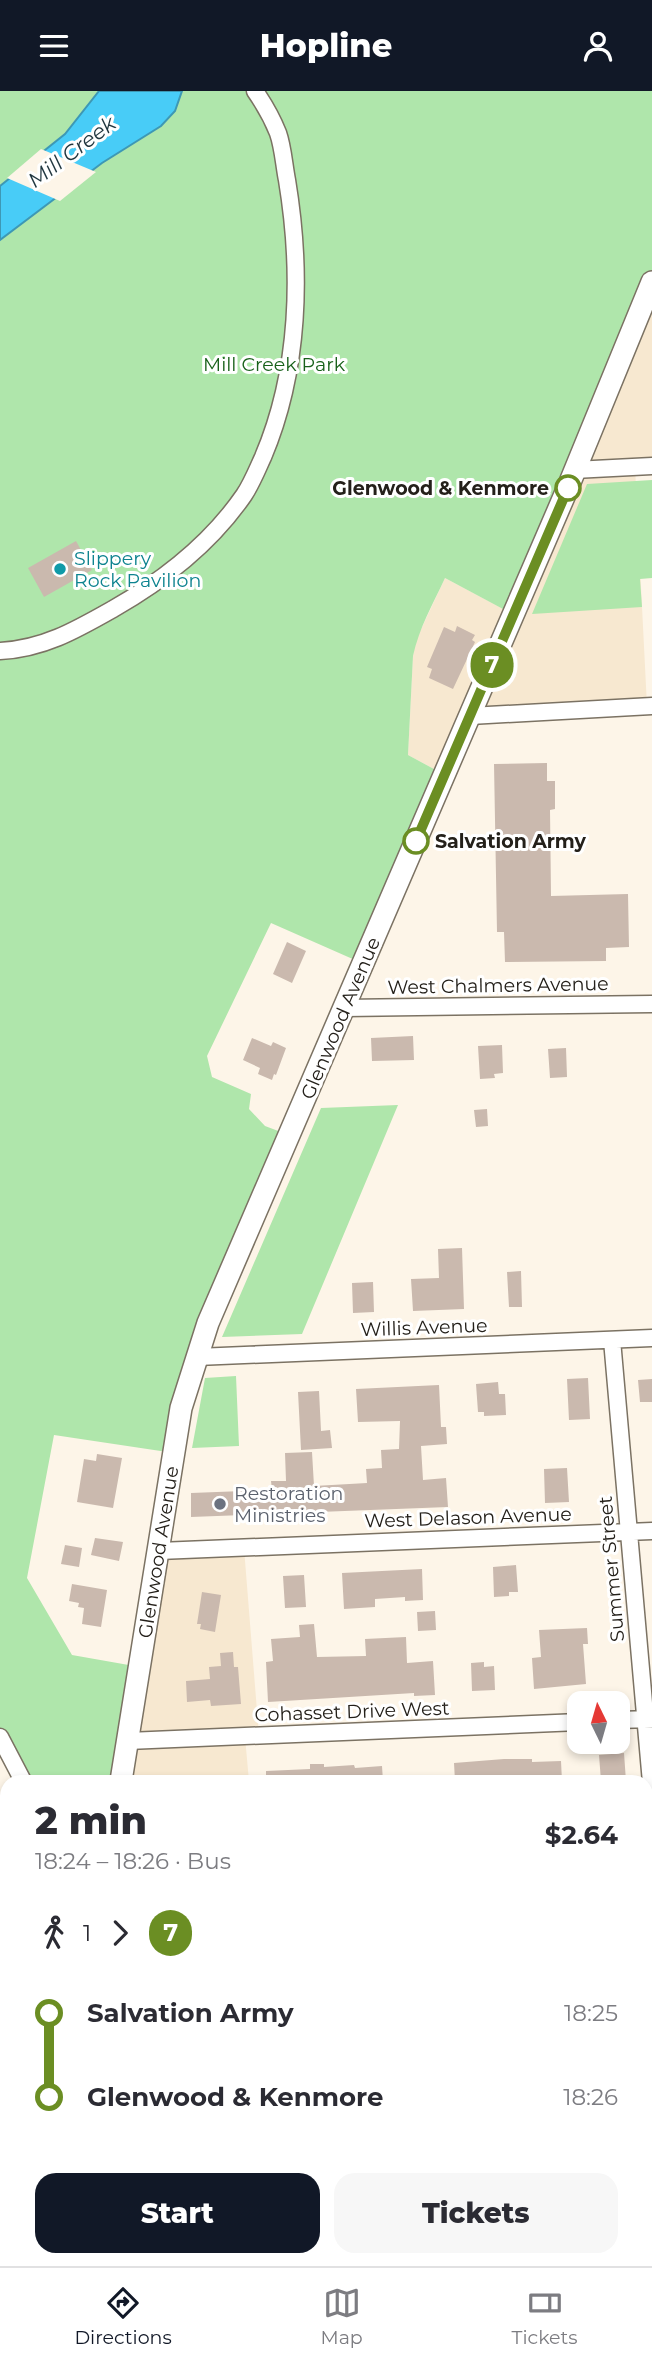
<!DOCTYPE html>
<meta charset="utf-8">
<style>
body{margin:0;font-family:Montserrat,sans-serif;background:#f7f7f7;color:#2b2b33;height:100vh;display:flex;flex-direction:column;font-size:26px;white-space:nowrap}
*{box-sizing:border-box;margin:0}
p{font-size:23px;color:#7c7c81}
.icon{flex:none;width:38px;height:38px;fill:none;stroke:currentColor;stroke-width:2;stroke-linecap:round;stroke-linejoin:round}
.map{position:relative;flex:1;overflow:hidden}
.drawer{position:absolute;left:0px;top:1684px;width:653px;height:492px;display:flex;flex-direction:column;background:#fff;border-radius:21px 21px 0 0;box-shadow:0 4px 10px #0003}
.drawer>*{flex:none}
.badge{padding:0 14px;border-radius:23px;font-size:24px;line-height:46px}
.needle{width:46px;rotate:355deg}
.tools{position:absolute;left:567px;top:1600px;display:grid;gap:14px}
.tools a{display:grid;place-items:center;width:63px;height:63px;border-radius:14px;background:#fff;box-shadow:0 4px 10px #0003;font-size:35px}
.map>.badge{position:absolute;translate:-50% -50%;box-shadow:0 0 0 4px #fff}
.legs{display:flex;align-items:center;gap:10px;height:77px;padding:0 35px;font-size:23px}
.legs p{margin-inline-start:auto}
.summary{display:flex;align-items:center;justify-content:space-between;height:119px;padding:0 35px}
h1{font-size:38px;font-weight:800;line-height:52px}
.primary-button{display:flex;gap:14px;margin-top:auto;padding:14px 35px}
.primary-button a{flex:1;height:80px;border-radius:21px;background:#111827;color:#fff;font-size:28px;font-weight:800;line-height:80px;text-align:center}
.primary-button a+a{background:#f7f7f7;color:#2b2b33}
ul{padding:0 35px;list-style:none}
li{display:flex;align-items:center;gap:24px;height:84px;font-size:26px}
li i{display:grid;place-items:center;width:10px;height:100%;margin:0 9px;background:currentColor}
li i::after{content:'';width:18px;height:18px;margin:-9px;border:5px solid;border-radius:50%;background:#fff}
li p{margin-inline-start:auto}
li:first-child i{background:linear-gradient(#0000 50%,currentColor 0)}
li:last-child i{background:linear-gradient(currentColor 50%,#0000 0)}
header{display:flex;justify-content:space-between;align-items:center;height:91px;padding:0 35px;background:#111827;color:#fff;font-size:32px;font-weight:800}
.tabs{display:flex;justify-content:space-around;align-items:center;height:98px;border-top:2px solid #e1e1e2;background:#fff;font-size:19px;color:#7c7c81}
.tabs a{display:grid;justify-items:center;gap:4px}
.tabs .active{color:#111827}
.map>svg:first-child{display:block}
.built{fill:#f7e8d0}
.green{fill:#afe6ab}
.water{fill:#48ccf7;stroke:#3d98b5;stroke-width:2}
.pier{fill:#fdf5e8}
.building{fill:#cab9ae}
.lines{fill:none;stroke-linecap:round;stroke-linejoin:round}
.minor-casing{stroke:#7b7263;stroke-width:19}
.major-casing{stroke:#7b7263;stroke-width:24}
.minor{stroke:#fff;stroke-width:16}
.major{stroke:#fff;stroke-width:21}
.line-1-casing{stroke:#fff;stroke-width:16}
.line-1{stroke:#6b8e23;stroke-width:10}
.stop-1-dot{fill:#fff;stroke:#6b8e23;stroke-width:3.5}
.culture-dot{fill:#0f9aa8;stroke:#fff;stroke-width:2.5}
.worship-dot{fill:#6b7280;stroke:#fff;stroke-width:2.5}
.labels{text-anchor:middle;stroke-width:6;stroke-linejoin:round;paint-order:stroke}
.park-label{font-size:19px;fill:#18611a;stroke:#fff}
.stop-label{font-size:19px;font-weight:bold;fill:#24201a;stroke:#fff;text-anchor:end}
.culture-label{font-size:19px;fill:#0d838f;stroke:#fff;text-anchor:start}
.street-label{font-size:19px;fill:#24201a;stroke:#fff}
.worship-label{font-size:19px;fill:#5b616d;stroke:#fff;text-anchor:start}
.water-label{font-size:21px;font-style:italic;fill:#1f353e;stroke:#fff}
</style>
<header><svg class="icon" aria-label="menu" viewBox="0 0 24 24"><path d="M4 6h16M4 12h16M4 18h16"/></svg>Hopline<svg class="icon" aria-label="person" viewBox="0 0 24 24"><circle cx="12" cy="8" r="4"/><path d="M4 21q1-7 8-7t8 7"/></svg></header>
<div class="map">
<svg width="652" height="2175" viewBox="0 0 652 2175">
<rect width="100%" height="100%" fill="#fdf5e8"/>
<path class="built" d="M652 191V375L635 376 647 615 471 625 445 684 408 664 413 565 416 549 445 487 513 523Z
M244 1457 259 1645 245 1646 249 1690H121L159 1460Z
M14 2168H259L260 2175H14Z"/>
<path class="green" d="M0 0H652V191L514 524 445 487C433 513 419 537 413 565L408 664 445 684 364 873 271 832 207 965 212 986 251 1003 249 1018 265 1035 289 1044 197 1266 174 1362 54 1344 27 1487 72 1564 140 1576 121 1690H23L0 1646Z
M652 389V487L640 488 642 516 532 523 587 393Z
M398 1014 302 1243 222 1246 321 1017Z
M236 1285 239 1355 192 1357 205 1287Z
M17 2168H126L127 2175H14V2170Z"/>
<path class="water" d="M99 0H182L175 20 161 35 102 72 0 149V95L65 43Z"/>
<path class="pier" d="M41 58 96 81 60 110 7 87Z"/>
<path class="building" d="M76 450 92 479 44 506 28 477Z
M457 535 475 544 472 549 475 551 453 598 429 587 432 578 427 576 444 536 455 541Z
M547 672V690H555V718L550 719 551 805 628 803 629 856 606 857V870L505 871 504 841H497L494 673Z
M287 851 306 860 292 892 273 883Z
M413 945 414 969 372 970 371 947Z
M252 947 271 955 273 951 286 957 276 984 274 983 272 989 258 983 260 977 243 969Z
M502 954 503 982 494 983 495 987 480 988 478 955Z
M566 957 567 986 550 987 548 958Z
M487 1018 488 1035 476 1036 474 1019Z
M462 1157 464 1218 413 1220 411 1188 439 1187 438 1158Z
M521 1180 522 1216H509L507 1181Z
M373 1191 374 1221 353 1222 352 1192Z
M588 1287 590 1328 569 1329 567 1288Z
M652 1288V1311H640L638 1289Z
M498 1291 499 1303H505L506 1324 484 1325V1321H478L476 1293Z
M439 1294 441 1336H446L447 1353 421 1355 423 1389 446 1387 448 1416 191 1426V1402L272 1399 271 1390H286L285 1362 312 1361 314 1395 367 1392 366 1378 382 1377 381 1359 399 1358 400 1330 358 1331 356 1298Z
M319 1300 321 1340 330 1339 332 1357 301 1359 298 1301Z
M97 1363 122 1367 113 1417 77 1411 84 1368 96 1370Z
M567 1377 569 1411 545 1412 544 1378Z
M95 1447 123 1451 119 1470 91 1464Z
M65 1454 82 1457 79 1476 61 1473Z
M516 1474 518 1501H509V1505L494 1506 493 1476Z
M422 1478 423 1509 405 1510V1506L375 1508V1516L344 1518 342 1482Z
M304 1484 306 1516 285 1517 283 1485Z
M72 1493 107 1499 101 1536 82 1533 84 1517 78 1516 79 1512 69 1510Z
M202 1501 221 1504 215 1541 200 1538 201 1533H197Z
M435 1520 436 1539 418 1540 417 1521Z
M314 1533 317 1566 366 1565 365 1548 406 1546 407 1572 433 1570 435 1604 414 1605V1602L268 1611 266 1571 273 1570 271 1548 300 1546 299 1534Z
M587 1537 588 1553H583L586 1593 534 1598 532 1567 541 1566 539 1539Z
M233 1561 234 1576H238L241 1613 211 1615 210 1609 187 1611 186 1590 210 1588 209 1576 221 1575 220 1562Z
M484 1571V1576L494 1575 495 1599 472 1600 471 1572Z
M624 1662 626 1690H601L599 1664Z
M504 1668H532V1671L561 1670 562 1690H455L454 1672Z
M310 1673H324V1676L354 1674 355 1677 382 1675 383 1690H266V1680L310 1678Z"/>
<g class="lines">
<g class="minor-casing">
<path id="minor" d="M574 379 652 375
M0 560C43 558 76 539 113 518 164 489 211 452 244 404 252 392 257 379 263 366 300 279 302 180 287 89 284 74 283 56 278 42 272 27 264 13 255 0
M470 625 652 615
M344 917 652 913
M612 1249 652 1703
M197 1266 652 1247
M159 1460 652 1440
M618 1629 652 1628
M0 1646 23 1690
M128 1650 579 1631
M646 1868H652
M0 1928 7 1929
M646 2110H652"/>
</g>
<g class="major-casing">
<path id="major" d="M121 1690 181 1317 208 1232 566 401 652 191
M146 2168 147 2175"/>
</g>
<use href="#minor" class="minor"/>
<use href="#major" class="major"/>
</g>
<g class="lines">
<g class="line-1-casing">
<path id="line-1" d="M416 750 568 397"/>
</g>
<use href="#line-1" class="line-1"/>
</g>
<g class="stop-1-dot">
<circle cx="568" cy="397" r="12"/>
<circle cx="416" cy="750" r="12"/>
</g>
<circle class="culture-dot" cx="60" cy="478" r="7"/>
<circle class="worship-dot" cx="220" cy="1413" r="7"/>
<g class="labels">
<g class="park-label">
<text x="274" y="280">Mill Creek Park</text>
</g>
<g class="stop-label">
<text x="549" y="404">Glenwood &amp; Kenmore</text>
<text x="435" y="757" text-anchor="start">Salvation Army</text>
</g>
<g class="culture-label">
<text x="74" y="474">Slippery<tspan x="74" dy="22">Rock Pavilion</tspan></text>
</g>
<g class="street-label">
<text transform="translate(498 894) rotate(-1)" y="7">West Chalmers Avenue</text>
<text transform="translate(340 927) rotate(-67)" y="7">Glenwood Avenue</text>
<text transform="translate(424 1236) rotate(-2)" y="7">Willis Avenue</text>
<text transform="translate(468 1426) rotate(-2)" y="7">West Delason Avenue</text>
<text transform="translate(158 1461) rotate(-81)" y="7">Glenwood Avenue</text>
<text transform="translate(611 1478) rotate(-95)" y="7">Summer Street</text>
<text transform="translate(352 1620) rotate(-2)" y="7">Cohasset Drive West</text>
</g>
<g class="worship-label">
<text x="234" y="1409">Restoration<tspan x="234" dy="22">Ministries</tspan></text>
</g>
<g class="water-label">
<text transform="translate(72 61) rotate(-37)" y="7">Mill Creek</text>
</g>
</g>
</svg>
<div class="tools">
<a><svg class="needle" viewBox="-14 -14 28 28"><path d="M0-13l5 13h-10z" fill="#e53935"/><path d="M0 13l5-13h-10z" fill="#7c7c81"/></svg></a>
</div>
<b class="badge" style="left:492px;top:574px;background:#6b8e23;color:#fff">7</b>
<section class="drawer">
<div class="summary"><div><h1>2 min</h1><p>18:24 – 18:26 · Bus</p></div><b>$2.64</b></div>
<div class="legs"><svg class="icon" aria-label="walk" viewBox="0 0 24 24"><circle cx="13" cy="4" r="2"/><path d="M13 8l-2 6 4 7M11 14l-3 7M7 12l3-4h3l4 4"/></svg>1<svg class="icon" aria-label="forward" viewBox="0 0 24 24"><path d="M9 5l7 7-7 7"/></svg><b class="badge" style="background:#6b8e23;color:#fff">7</b></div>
<ul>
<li><i style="color:#6b8e23"></i><b>Salvation Army</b><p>18:25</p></li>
<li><i style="color:#6b8e23"></i><b>Glenwood &amp; Kenmore</b><p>18:26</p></li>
</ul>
<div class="primary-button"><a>Start</a><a>Tickets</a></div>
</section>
</div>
<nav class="tabs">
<a class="active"><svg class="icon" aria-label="directions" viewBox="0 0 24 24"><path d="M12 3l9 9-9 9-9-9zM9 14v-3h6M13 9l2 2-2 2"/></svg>Directions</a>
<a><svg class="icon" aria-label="map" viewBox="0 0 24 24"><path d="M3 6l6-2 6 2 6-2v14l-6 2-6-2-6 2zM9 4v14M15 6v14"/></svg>Map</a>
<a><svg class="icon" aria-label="tickets" viewBox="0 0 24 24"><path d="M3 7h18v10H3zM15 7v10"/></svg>Tickets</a>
</nav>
